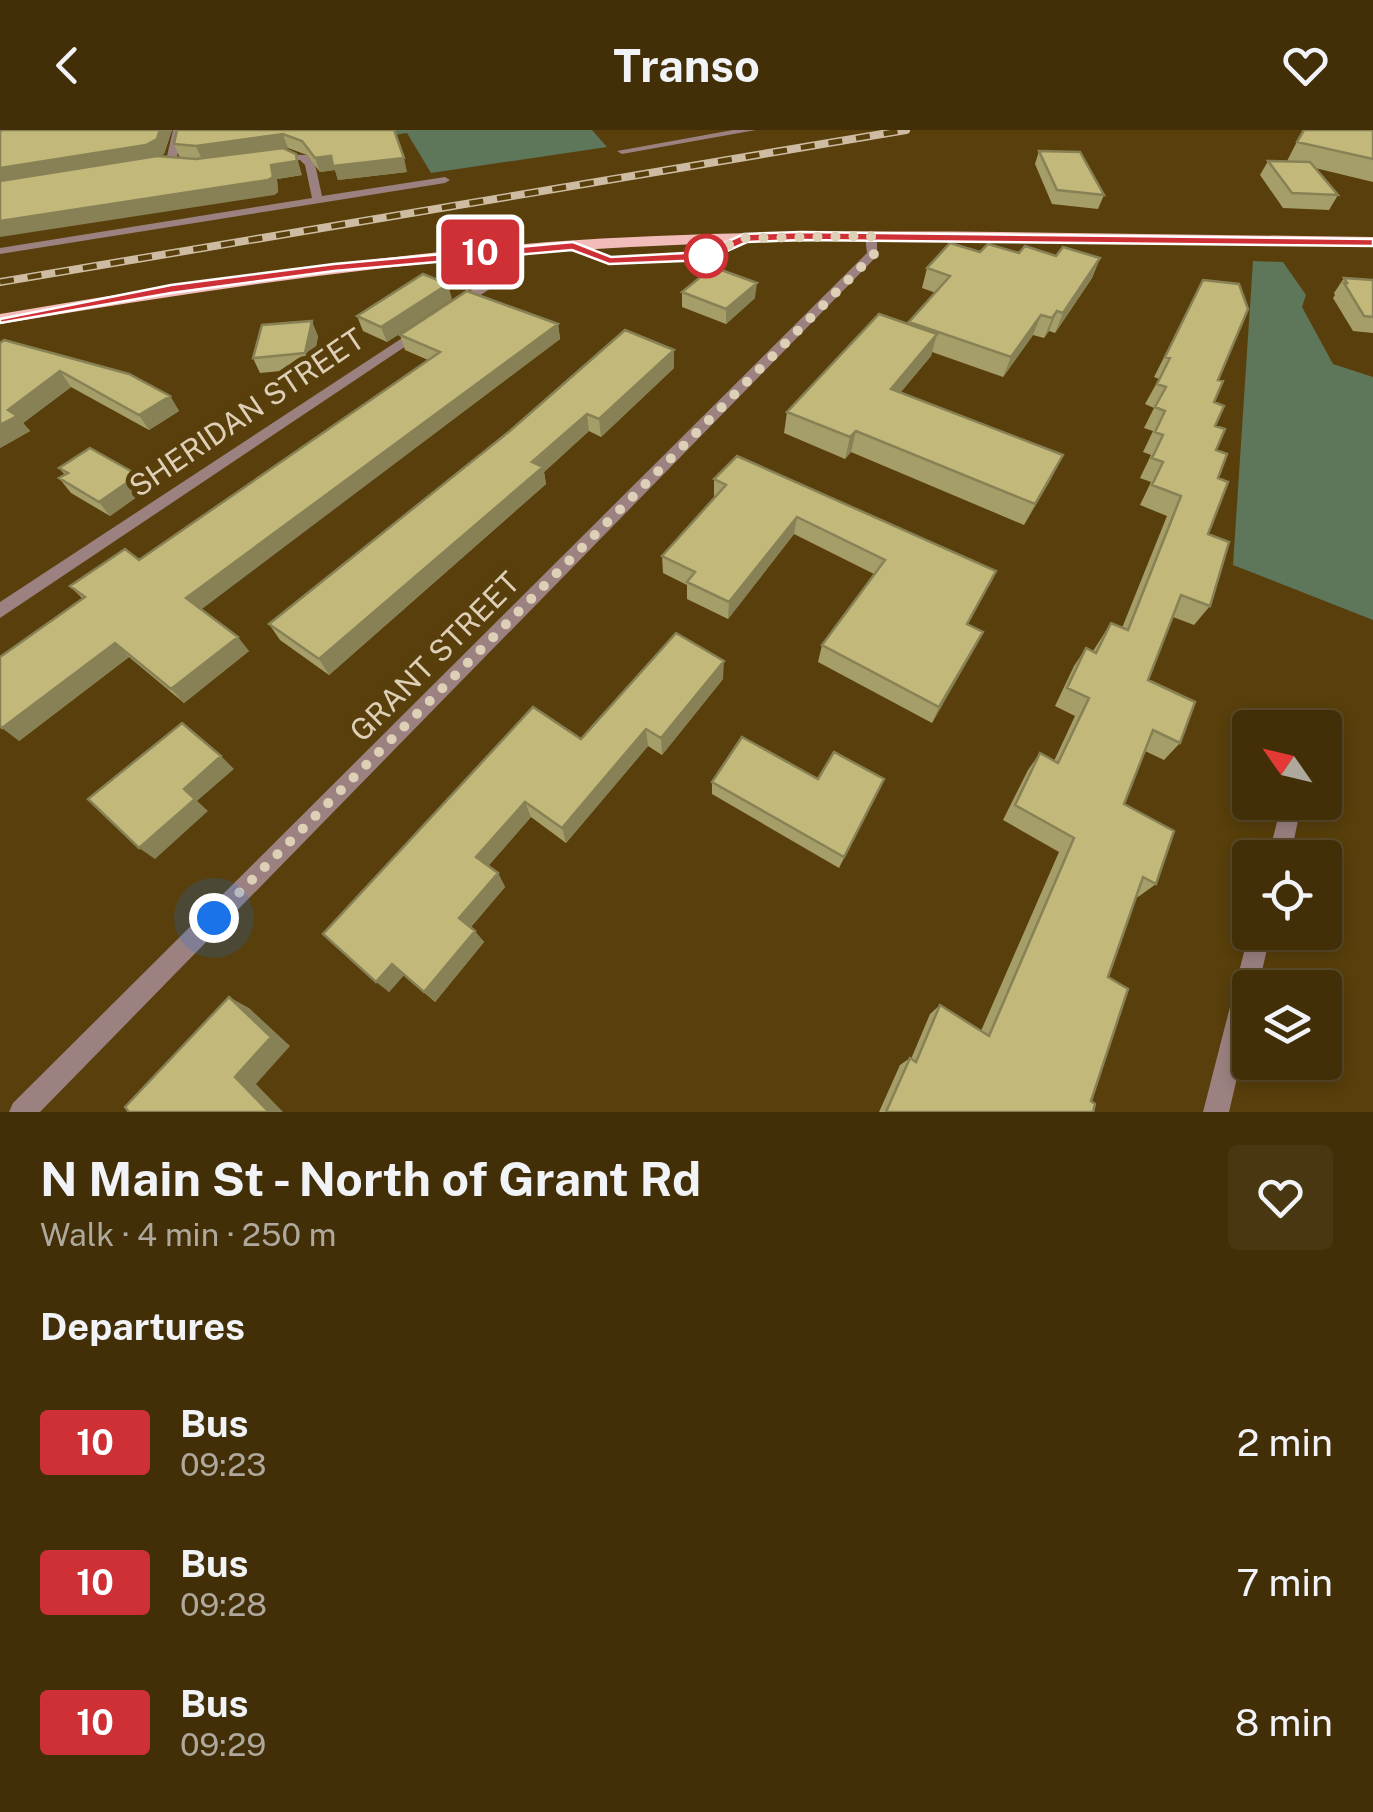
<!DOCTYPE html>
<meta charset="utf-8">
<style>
body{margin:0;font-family:"Public Sans",sans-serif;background:#493712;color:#f1f3f6;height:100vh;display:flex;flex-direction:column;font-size:38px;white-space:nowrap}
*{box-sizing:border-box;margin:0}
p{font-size:32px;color:#aea99c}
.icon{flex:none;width:55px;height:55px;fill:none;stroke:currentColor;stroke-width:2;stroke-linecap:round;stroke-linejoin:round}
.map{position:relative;height:982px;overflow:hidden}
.sheet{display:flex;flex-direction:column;background:#422f08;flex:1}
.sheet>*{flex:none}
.badge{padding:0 20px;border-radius:8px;font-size:35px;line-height:65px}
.needle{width:65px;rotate:304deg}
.tools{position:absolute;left:1232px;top:580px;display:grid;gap:20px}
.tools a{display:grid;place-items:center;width:110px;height:110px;border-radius:10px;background:#422f08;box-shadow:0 5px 15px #0003,0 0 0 2px #5a4a29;font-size:50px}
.you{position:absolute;width:50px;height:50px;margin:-25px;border:8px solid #fff;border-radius:50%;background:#1a73e8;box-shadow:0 0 0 15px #1a73e833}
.map>.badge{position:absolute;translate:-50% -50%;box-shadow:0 0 0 5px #fff}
h2{padding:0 40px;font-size:38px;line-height:90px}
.round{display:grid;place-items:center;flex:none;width:105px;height:105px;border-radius:10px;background:#493712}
.head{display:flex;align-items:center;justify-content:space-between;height:170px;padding:0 40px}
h1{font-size:48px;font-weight:700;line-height:75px}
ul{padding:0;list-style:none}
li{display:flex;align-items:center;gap:30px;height:140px;padding:0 40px}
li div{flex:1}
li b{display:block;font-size:38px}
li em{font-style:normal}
li .badge{min-width:110px;font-weight:700;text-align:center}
header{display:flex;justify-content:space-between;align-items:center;height:130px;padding:0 40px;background:#422f08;font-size:45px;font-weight:700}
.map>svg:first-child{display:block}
.green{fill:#5e765a}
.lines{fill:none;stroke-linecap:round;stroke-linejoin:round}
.minor{fill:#9b8180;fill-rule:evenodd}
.major{fill:#f1bcb9;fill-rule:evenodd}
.rail-casing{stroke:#cdbca1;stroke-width:8}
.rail{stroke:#583f0b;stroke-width:5;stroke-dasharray:14;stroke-linecap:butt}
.wall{fill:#a69e69}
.shaded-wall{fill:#878155}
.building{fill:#c1b87a;stroke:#878155;stroke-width:2.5}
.line{fill:#ce3036;stroke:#fff;stroke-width:2.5}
.walk{stroke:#decfb7;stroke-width:10;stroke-dasharray:0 18}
.stop-dot{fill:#fff;stroke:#ce3036;stroke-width:5}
.labels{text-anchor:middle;stroke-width:10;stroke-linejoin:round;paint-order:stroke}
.street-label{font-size:30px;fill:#decfb7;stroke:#583f0b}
</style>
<header><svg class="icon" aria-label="back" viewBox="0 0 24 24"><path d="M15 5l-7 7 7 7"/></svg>Transo<svg class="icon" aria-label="heart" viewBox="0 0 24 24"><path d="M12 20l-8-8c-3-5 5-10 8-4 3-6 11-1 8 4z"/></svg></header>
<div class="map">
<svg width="1373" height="982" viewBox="0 0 1373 982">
<rect width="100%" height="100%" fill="#583f0b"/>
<path class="green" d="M330 0H592L607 17 431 43 407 3 317 18Z
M1253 131 1283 132 1306 165 1302 177 1333 234 1373 247V490L1233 435Z"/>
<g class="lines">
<path class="minor" d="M173 0H183L177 27 158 39H150V35L167 26Z
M733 0H756L622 24 617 21Z
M275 24 307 25 315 34 322 66 445 47 450 50 445 53 0 124V118L312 68 305 35 300 30 271 29 270 27Z
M871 103 877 106V126L40 982H9L13 973 867 123 865 106Z
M744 105 750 108 748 110 707 129 609 134 567 116 577 114 610 127 705 123Z
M503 118 513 120 509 146 461 178H453V172L499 142Z
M419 197 424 198V204L0 488V472Z
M1313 582 1320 584 1323 590 1321 598H1302L1306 584Z
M1282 672H1302L1290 728H1268Z
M1250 799V802H1271L1258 858H1250V892L1229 982H1203Z"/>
<path class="major" d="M1002 102 1373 107V117C1126 113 878 104 631 117 419 128 209 159 0 194V184C182 153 364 127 548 112 699 101 851 101 1002 102Z"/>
<g class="rail-casing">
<path id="rail" d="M0 152 906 0"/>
</g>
<use href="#rail" class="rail"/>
</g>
<path class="wall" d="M3 0H172L164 24 160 26 180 28 174 14 177 0H394L407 42 338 50 335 40 320 42 307 25 288 18 285 19 302 45 277 49 278 62 274 65Z
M1303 0H1373V52L1315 38 1338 65 1329 80 1283 78 1260 45 1268 31H1287Z
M1039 21 1104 65 1098 79 1052 74 1035 34Z
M980 122 1100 128 1092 148 1055 203 1049 201 1044 208 1033 205 1003 247 932 222 931 226 900 263 1052 347 1024 395 851 322 845 329 784 303 787 282 909 194 936 163 922 158 927 138Z
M1344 148 1373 150V203L1353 201 1333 168 1335 165 1334 163Z
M1203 150 1218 250 1214 272 1218 348 1208 404 1210 476 1194 495 1173 487 1148 550 1180 613 1164 630 1145 621 1124 674 1156 754 1138 767 1136 766 1108 847 1091 971 1093 982H879L900 935 910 928 911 929 930 884 940 875 981 901 1059 722 1003 690 1028 640 1040 623 1054 631 1075 586 1055 576 1074 536 1086 518 1093 521 1111 493 1122 498 1167 386 1140 375 1151 352 1140 348 1151 325 1143 322 1153 301 1144 298 1154 278 1145 274 1159 249 1154 247Z
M682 162 755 168 726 194 682 177Z
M452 169 387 212 363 201 357 186Z
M558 194 560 209 201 479 249 521 184 573 129 527 19 611 83 469 70 456 139 430 428 230 405 220 400 205Z
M318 206 312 238 260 243 253 228Z
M0 213 170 266 179 281 149 300 71 257 23 293 30 301 0 318Z
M674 238 601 307 589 301 544 342 546 354 329 545 280 510 269 494 511 300Z
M59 338 148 359 110 386 71 363 59 348 65 345Z
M714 349 996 441 968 494 983 502 932 593 818 532 822 515 874 444 794 404 728 489 687 469V455L663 443 662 426 714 368Z
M723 549 662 625 648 616 566 713 531 687 488 736 498 743 505 757 471 797 484 812 435 872 404 845 389 862 323 804 581 609Z
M818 649H884L839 738 712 664V652Z"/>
<path class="shaded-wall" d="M160 0H172L164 24 153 29 0 54V38Z
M283 4 288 18 202 30 196 16Z
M296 24 302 45 277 49 278 62 274 65 0 107V91L271 35Z
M331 26 404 28 407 42 338 50 335 40 320 42 315 28Z
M1100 128 1092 148 1055 203 1063 183Z
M757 153 755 168 726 194V179Z
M448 154 452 169 387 212 381 197Z
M1057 181 1049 201 1044 208 1052 188Z
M1041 185 1033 205 1003 247 1011 227Z
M312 191 318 206 312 238 305 223Z
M558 194 560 209 198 482 186 468Z
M937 204 931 226 885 281 891 259Z
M674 220V238L601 307 599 289Z
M60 241 71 257 23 293 30 301 0 318V295L8 280Z
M170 266 179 281 149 300 139 285Z
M587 284 589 301 544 342 546 354 329 545 319 529Z
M856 301 851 322 845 329 850 307Z
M1063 325 1052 347 1024 395 1035 374Z
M138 345 148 359 110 386 99 372Z
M797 387 794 404 728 489 729 472Z
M983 502 975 518 932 593 939 577Z
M238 507 249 521 184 573 171 559Z
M115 513 129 527 19 611 2 598Z
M724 531 723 549 662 625 661 608Z
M646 599 648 616 566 713 562 698Z
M221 626 234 639 197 671 184 659Z
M195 669 208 681 155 729 139 718Z
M525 672 531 687 484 741 476 727Z
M498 743 505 757 468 800 459 788Z
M475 801 484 812 435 872 424 862Z
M392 834 404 845 389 862 376 852Z
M229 867 249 878 290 916 256 954 283 982H269L235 947Z"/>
<path class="building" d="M3 0H160L157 9 146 15 0 38V1Z
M177 0H394L404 28 333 36 331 26 315 28 302 11 283 4 196 16 174 14Z
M1304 0H1373V29L1297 12Z
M283 18 296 24 297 31 271 35 273 47 268 50 0 91V51L157 26 196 29Z
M1039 21 1080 22 1104 65 1057 60Z
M1268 31 1310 32 1338 65 1292 63Z
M950 113 980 122 988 114 1019 123 1025 116 1056 126 1063 117 1100 128 1063 183 1057 181 1052 188 1041 185 1011 227 909 192 950 146 927 138Z
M713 137 757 153 726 179 682 162Z
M423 144 448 154 381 197 357 186Z
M1344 148 1373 150V187L1364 186 1344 153H1347Z
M1203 150 1239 154 1248 179 1218 250 1223 251 1214 272 1224 276 1215 296 1225 299 1216 320 1227 324 1218 348 1228 352 1208 404 1229 412 1210 476 1181 465 1148 550 1195 572 1180 613 1153 600 1124 674 1174 701 1156 754 1143 747 1108 847 1128 859 1091 971 1095 974 1093 982H886L910 928 916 932 940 875 989 906 1074 708 1015 675 1040 623 1058 633 1089 568 1067 558 1086 518 1096 523 1111 493 1128 500 1181 366 1152 355 1163 332 1152 328 1163 305 1155 302 1165 281 1155 277 1166 257 1157 254 1170 228 1165 227Z
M467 161 558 194 186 468 238 507 171 559 115 513 2 598 0 596V527L85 467 70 456 125 419 139 430 440 222 400 205Z
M879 184 937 204 891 259 1063 325 1035 374 856 301 850 307 787 282Z
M312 191 305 223 253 228 262 195Z
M625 200 674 220 599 289 587 284 532 332 543 337 319 529 269 494 511 300Z
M4 210 129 244 170 266 139 285 60 241 8 280 17 286 0 295V213Z
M90 318 138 345 99 372 59 348 68 343 59 338Z
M737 326 996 441 967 494 983 502 939 577 822 515 885 430 797 387 729 472 687 452 695 442 662 426 726 355 714 349Z
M676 503 724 531 661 608 646 599 562 698 525 672 476 727 498 743 459 788 475 801 424 862 392 834 376 852 323 804 533 577 581 609Z
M182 593 221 626 184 659 195 669 139 718 88 669Z
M742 607 818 649 834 622 884 649 844 727 712 652Z
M229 867 271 907 235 947 269 982H129L125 977Z"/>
<path class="line" d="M801 102 1373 109V116L801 110 747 112 707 130 609 134 572 120 334 141 171 163 0 193V189L171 155 334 134 573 112 611 127 704 122 744 104Z"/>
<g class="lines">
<path class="walk" d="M214 788 874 124 871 106 744 108 706 126"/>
</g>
<circle class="stop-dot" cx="706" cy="126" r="20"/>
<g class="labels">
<g class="street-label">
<text transform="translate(247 283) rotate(-34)" y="10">SHERIDAN STREET</text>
<text transform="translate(435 527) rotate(-45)" y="10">GRANT STREET</text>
</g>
</g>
</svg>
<div class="tools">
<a><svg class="needle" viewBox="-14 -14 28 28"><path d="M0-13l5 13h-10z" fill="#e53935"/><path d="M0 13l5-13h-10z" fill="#aea99c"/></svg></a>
<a><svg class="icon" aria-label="locate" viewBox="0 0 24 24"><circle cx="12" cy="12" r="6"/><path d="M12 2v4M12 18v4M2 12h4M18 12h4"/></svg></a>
<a><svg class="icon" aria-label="layers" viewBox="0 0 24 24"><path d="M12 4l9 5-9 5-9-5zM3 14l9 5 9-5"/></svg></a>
</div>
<div class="you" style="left:214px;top:788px"></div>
<b class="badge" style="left:480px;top:122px;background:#ce3036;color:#fff">10</b>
</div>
<section class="sheet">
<div class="head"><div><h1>N Main St - North of Grant Rd</h1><p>Walk · 4 min · 250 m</p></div><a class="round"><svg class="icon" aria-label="heart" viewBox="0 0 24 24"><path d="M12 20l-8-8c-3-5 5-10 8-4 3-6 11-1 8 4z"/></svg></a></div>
<h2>Departures</h2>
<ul>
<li><span class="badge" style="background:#ce3036;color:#fff">10</span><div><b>Bus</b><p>09:23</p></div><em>2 min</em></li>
<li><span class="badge" style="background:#ce3036;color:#fff">10</span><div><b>Bus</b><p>09:28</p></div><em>7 min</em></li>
<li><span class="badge" style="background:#ce3036;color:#fff">10</span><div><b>Bus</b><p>09:29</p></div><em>8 min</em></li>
</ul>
</section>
